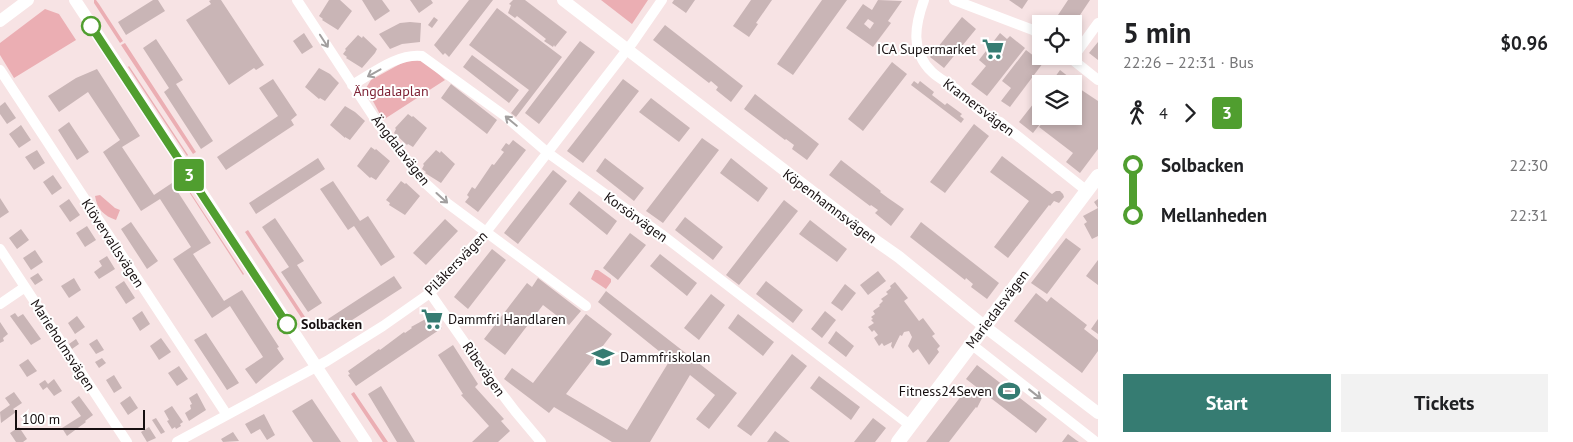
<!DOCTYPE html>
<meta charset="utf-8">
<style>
body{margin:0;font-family:"PT Sans",sans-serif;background:#f2f2f2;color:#202124;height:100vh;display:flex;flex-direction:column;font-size:19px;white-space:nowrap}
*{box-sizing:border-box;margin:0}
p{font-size:16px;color:#757577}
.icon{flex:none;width:28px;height:28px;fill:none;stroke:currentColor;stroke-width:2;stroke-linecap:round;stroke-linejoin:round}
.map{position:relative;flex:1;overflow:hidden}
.sheet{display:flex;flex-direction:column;background:#fff;width:475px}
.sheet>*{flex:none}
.badge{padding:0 10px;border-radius:4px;font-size:18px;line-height:32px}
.buttons{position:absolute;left:1032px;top:15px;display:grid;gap:10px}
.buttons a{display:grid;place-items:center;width:50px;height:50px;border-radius:0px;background:#fff;box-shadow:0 2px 8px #0003;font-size:25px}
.scale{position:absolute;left:15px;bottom:12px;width:130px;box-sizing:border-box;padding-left:5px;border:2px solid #160f10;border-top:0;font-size:14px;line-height:18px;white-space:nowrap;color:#160f10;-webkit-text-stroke:4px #fff;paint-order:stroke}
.map>.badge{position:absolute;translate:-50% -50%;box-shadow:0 0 0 2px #fff}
.legs{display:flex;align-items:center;gap:8px;height:55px;padding:0 25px;font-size:16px}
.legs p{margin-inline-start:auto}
.headline{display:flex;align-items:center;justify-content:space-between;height:85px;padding:0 25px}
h1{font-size:28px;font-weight:800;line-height:38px}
.primary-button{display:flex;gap:10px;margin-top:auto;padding:10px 25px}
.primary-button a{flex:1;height:58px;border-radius:0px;background:#367c72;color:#fff;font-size:20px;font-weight:800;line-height:58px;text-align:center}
.primary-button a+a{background:#f2f2f2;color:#202124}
ul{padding:0 25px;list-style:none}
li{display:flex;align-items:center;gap:18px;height:50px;font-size:19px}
li i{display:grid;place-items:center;width:8px;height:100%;margin:0 6px;background:currentColor}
li i::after{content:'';width:12px;height:12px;margin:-6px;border:4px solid;border-radius:50%;background:#fff}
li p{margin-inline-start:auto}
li:first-child i{background:linear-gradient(#0000 50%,currentColor 0)}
li:last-child i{background:linear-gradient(currentColor 50%,#0000 0)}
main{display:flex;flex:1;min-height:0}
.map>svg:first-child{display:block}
.green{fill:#ebaeb3}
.building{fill:#c9b5b6;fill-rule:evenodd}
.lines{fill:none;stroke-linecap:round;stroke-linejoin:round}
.minor{stroke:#fff;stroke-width:10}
.tertiary{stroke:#fff;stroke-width:12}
.secondary{stroke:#fff;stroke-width:14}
.oneway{stroke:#a29f9f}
.line-1-casing{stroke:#fff;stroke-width:11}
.line-1{stroke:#509e2f;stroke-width:8}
.stop-1-dot{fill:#fff;stroke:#509e2f;stroke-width:2.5}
.labels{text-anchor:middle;stroke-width:4;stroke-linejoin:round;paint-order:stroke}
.poi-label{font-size:14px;fill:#160f10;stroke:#fff;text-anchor:end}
.park-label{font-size:14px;fill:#7e2235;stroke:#fff}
.street-label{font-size:14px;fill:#160f10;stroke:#fff}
.stop-label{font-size:14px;font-weight:bold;fill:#160f10;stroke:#fff;text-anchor:start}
</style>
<main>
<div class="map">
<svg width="1098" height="442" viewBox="0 0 1098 442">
<rect width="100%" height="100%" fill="#f7e3e4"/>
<path class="green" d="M94 0H96L99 4 123 41 120 43 94 3Z
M601 0H648L632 24Z
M45 9 59 14 76 40 14 78 0 55V43Z
M125 43 196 152 193 154 121 45Z
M411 58 424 61 445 80 383 120 366 88 371 80Z
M129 66 188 155 187 156 128 67Z
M176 172H177L244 274 243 275Z
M100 195 115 208 120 210 116 220C104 216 97 209 95 196Z
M248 230 309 323 306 325 245 232Z
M595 270H598L611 279V282L606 289 591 279Z
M354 392 388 442H383L351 394Z"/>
<path class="building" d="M153 0H158L165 11 126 35 118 22Z
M211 0H221L264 65 256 70 254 68 229 85 186 20 211 4 209 1Z
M329 0H340L352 11 338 30 322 20 323 19 319 16Z
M362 0H382L390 11 375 21Z
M410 0H431L433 3 419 13Z
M469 0H493L449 57 445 53 443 55 434 45Z
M513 0H525L567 32 555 47 554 45 553 47 544 41 546 39 517 16 515 18 508 13 511 5 509 4Z
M674 0H695L686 13 672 3Z
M751 0H772L756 23 758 24 749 37 733 26Z
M822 0H847L793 75 777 64Z
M878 0 902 1 888 21 891 23 873 47 846 28 863 4 872 10ZM868 19 874 23 870 29 864 24Z
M1009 0H1028L1022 9Z
M1068 0H1090L1074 24H1052Z
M497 8 562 57 516 117 511 113 529 90 469 45Z
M434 17 438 20 432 28 428 25Z
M962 17 976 29 944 68 930 57Z
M410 22 421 23 420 42 402 44 390 49 379 34 400 23Z
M665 25 743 86 731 102 716 90 718 87 711 81 709 83 653 40Z
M304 33 313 47 302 54 293 41Z
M1000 33 1007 39 1010 36 1025 48 987 96 971 84 986 66 979 60Z
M358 35 362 38 363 36 377 49 375 53 362 68 346 58 347 57 343 54 346 50 345 49Z
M156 39 183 80 176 84 213 141 201 149 164 92 169 88 143 48Z
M580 41 595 52 539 124 525 113Z
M1098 42V60L1089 53Z
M1026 50 1043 63 1010 107 1001 101 1011 88 1002 81Z
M472 55 519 90 509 103 463 67Z
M892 62 907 74 863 131 848 119Z
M319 68 330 74 339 83 325 101 320 98 319 99 305 87Z
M97 69 140 136 122 147 154 195 172 183 211 243 193 254 224 301 242 290 279 347 277 348 284 359 256 384 245 369 263 357 230 306 212 318 173 259 191 247 160 199 141 211 103 152 120 140 88 92 59 112 48 96 76 78Z
M1060 70 1074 81 1072 84H1050Z
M273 79 297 115 291 120 294 125 226 170 217 157 278 116 259 88Z
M623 79 639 91 583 163 567 151Z
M914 81 918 84 920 81 934 92 932 95 945 105 947 103 962 114 960 116 964 119 961 123 911 85Z
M451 84 497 120 487 134 441 98Z
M1074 85 1098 101V149L1080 173 1066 162 1073 153 1039 127 1048 116H1074Z
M755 94 819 144 807 160 792 149 794 145 786 139 785 140 744 109Z
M1041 94V116H1046L1033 133 1019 122Z
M651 98 690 128 679 142 639 112Z
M5 102 16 118 7 124 0 114V106Z
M345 106 355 112 365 121 350 140 345 137V138L330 125Z
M408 114 412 117 413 116 427 128 413 147 408 144 407 145 394 133 396 129 395 128Z
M69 122 89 152 77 160 58 130Z
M974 124 989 136 945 193 930 182Z
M21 125 31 140 19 148 9 134Z
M702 138 719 150 663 223 646 211Z
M513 140 526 150 478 212 465 202 469 197 467 195 472 187 475 189 492 164 494 165 504 152 501 150 506 143 509 145Z
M371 147 375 150 376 149 390 161 376 180 371 177 370 178 357 166Z
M37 150 45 163 34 170 25 157Z
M436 150 440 153 441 151 455 164 441 183 425 173 426 172 422 169 424 165 423 164Z
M1002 156 1052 194 1056 191H1060L1063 194 1064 197 1059 203 1054 201 1050 206 1049 205 1008 258 994 247 1029 201 990 172Z
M318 158 325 169 256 214 249 203Z
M605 158 644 188 634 201 596 171Z
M731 158 768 188 758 202 720 173Z
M841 160 881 191 880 192 888 198 904 209 891 226 875 213 878 210 871 205 870 206 829 175Z
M553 170 567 181 518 244 504 233Z
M53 175 62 188 52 195 43 182Z
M333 181 360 221 368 216 395 257 381 266 354 226 348 230 320 189Z
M401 181 405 184 406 183 420 196 405 215 389 205 390 203 386 200Z
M579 191 617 221 607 235 569 204Z
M0 198 9 212 0 218Z
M69 199 80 215 70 222 59 206Z
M1098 199V236L1092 239 1084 224 1087 222 1083 216 1098 208 1094 202Z
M784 200 798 211 739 285 726 275Z
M685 217 723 247 713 260 675 230Z
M275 218 304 261 297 265 322 303 308 312 281 272 289 267 262 227Z
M445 219 458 231 426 265 413 253Z
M810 220 847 249 837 262 799 234Z
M131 222 158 261 147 269 121 229Z
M921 222 999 283 987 299 971 287 973 284 966 278 965 280 910 237Z
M87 226 96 240 85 247 76 233Z
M21 229 29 240 17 249 9 238Z
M630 233 646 245 618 280 603 268Z
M1066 238 1081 249 1047 294 1031 283Z
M492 249 506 260 468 309 454 297Z
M35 250 43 262 31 270 23 258Z
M660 254 697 283 687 296 650 266Z
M107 256 115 269 99 279 94 272 102 266 99 261Z
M1098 260V285L1086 276Z
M878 271 886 281 868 295 860 285Z
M38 273 43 280 35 285 30 278Z
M394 276 402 288 335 331 328 319Z
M74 278 81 290 69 298 61 286Z
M538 278 581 311 569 325 543 305 505 355 484 339 527 283 532 287Z
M124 281 135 298 126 304 115 287Z
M766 281 803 310 793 323 756 294Z
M895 282 908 298 904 301 919 321 923 318 935 334 932 336 940 346 937 349 939 352 929 365 918 349 913 353 908 346 912 337 909 331 904 332 902 336 900 335 893 349 891 346 892 342 884 346 882 343 879 346 874 338 878 335 874 330 872 332 868 327 874 323 871 320 873 319 871 317 875 314 873 311 880 306 879 305 883 301 881 299 888 294 886 292 891 288 890 286Z
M845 284 856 293 842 311 831 303Z
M606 291 737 393 709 429 696 419 715 395 690 375 650 442H612L554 407 549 413 504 379 512 368 533 383 586 314 612 334 566 394 627 430 670 360 598 302Z
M1036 293 1047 302 1051 297 1087 325 1084 329 1098 340V351L1082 373 1014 321Z
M711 294 725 305 699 340 684 328Z
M142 311 150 324 140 331 132 318Z
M825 311 836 320 822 338 811 329Z
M15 313 18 317 23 314 41 339 31 345 10 316Z
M738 314 774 342 763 356 728 328Z
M433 315 442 328 356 386 348 375 350 374 348 371 379 349 380 350 404 332 405 333 412 328 411 327Z
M77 316 85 327 75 334 68 323Z
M1098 319V334L1091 329Z
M0 322 8 334 3 338 4 341 0 343Z
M836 331 854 346 846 357 828 343Z
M206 333 239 383 227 390 194 340Z
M161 338 171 352 159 360 150 346Z
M76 339 79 344 72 349 69 344Z
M97 339 104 350 96 354 89 344Z
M453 345 478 384 475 387 504 419 501 421 510 431 498 442H472L489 426 461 395 463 394 438 355Z
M792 354 807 366 751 436 737 426Z
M102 358 106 363 99 368 95 362Z
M28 359 37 371 27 377 19 365Z
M977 365 1047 419 1036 433 966 379Z
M179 366 188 379 177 386 168 373Z
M114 375 122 388 114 393 106 380Z
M819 376 860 407 851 420 810 388Z
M54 379 62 391 54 396 47 387 43 390 39 384 45 380 48 384Z
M381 386 415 442H397L368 394Z
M968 387 982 398 977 408 976 407 949 442H926Z
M14 392 22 403 13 409 16 412 1 423 0 412 10 405 5 398Z
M197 393 206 410 189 421 185 413 191 409 190 405 192 404 189 398Z
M79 396 93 415 85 421 86 422 67 436 62 428 81 416 71 402Z
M130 396 138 408 128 415 120 403Z
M312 399 341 442H313L292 411Z
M172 406 183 422 180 424 181 426 176 429 175 427 172 429 167 421 169 420 164 411Z
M264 414 275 435 267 440 260 429 251 434 245 424Z
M156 418 165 432 161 434 152 420Z
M873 418 886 428 875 442H854Z
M19 427 27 439 23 442H16L10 433Z
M149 427 156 438 147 442 141 432Z
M775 431 790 442H767Z
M233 432 239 441 223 442 221 439Z
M1068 434 1076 440 1079 442H1062Z"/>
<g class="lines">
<path class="minor" d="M297 0 379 125 424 182 447 203 586 306
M924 0C915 25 910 51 932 72 939 79 949 83 957 90 970 102 983 116 1000 122L1087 191
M954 0 1033 30 1041 36
M1068 56 1098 80
M1074 56 1098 23
M0 70 227 415
M352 85C373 73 398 53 422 56L505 116 548 153 661 234 911 426
M0 249 127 442
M430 293 483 369 515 411 541 442
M0 304 25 287
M971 344 1096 442
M177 442 327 361 383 326 430 293 486 232 633 42 662 0"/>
<path class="tertiary" d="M75 0 366 442
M563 0 879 243 899 257 984 326 1098 413
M0 21 28 0"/>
<path class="secondary" d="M898 442 1098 176"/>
</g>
<defs><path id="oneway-shaft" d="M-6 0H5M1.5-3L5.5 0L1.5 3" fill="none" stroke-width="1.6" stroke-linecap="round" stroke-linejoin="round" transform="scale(1.25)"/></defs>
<g class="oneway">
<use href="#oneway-shaft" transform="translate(324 41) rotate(57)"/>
<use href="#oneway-shaft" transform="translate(374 73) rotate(151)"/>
<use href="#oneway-shaft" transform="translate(511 121) rotate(-140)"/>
<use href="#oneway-shaft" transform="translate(442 198) rotate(42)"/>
<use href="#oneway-shaft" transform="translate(1035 394) rotate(38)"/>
</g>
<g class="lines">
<g class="line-1-casing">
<path id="line-1" d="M91 26 287 324"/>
</g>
<use href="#line-1" class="line-1"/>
</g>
<defs>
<g id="supermarket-bare" transform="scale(1.725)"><path d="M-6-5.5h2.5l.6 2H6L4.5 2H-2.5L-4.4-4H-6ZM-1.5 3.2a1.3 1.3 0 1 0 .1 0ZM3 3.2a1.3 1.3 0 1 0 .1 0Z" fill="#367c72" stroke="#fff" stroke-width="2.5" paint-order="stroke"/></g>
<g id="school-bare" transform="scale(1.725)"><path d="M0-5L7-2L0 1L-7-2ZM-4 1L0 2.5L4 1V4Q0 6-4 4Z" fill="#367c72" stroke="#fff" stroke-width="2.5" paint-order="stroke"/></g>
<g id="stadium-bare" transform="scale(1.725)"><path d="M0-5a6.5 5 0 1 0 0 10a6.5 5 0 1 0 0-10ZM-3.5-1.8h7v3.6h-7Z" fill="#367c72" stroke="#fff" stroke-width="2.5" paint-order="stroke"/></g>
</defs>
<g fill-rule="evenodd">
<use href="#supermarket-bare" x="993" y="49"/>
<use href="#supermarket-bare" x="432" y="319"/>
<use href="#school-bare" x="603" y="357"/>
<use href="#stadium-bare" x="1009" y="391"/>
</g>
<g class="stop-1-dot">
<circle cx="91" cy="26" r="9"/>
<circle cx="287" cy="324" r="9"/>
</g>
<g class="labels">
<g class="poi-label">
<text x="976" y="54">ICA Supermarket</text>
<text x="448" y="324" text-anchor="start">Dammfri Handlaren</text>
<text x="620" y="362" text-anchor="start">Dammfriskolan</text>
<text x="992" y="396">Fitness24Seven</text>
</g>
<g class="park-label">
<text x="391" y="96">Ängdalaplan</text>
</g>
<g class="street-label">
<text transform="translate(979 107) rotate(37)" y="5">Kramersvägen</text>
<text transform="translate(401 150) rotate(52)" y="5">Ängdalavägen</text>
<text transform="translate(830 206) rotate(37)" y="5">Köpenhamnsvägen</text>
<text transform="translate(636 217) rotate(36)" y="5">Korsörvägen</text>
<text transform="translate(113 243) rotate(57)" y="5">Klövervallsvägen</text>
<text transform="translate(456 263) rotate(-46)" y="5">Pilåkersvägen</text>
<text transform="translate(997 309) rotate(-53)" y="5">Mariedalsvägen</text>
<text transform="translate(63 345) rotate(57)" y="5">Marieholmsvägen</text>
<text transform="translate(484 369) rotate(55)" y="5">Ribevägen</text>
</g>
<g class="stop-label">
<text x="301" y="329">Solbacken</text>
</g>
</g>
</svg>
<div class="buttons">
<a><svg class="icon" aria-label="locate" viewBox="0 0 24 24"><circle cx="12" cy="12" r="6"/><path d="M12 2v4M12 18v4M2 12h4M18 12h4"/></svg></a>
<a><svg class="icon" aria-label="layers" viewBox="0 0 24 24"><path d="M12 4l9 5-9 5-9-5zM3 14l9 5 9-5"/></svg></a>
</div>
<div class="scale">100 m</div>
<b class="badge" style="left:189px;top:175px;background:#509e2f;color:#fff">3</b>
</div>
<section class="sheet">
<div class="headline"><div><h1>5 min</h1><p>22:26 – 22:31 · Bus</p></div><b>$0.96</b></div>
<div class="legs"><svg class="icon" aria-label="walk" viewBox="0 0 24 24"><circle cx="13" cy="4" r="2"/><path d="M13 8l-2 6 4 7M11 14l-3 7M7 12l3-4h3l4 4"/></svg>4<svg class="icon" aria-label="forward" viewBox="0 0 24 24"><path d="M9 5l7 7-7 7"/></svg><b class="badge" style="background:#509e2f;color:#fff">3</b></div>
<ul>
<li><i style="color:#509e2f"></i><b>Solbacken</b><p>22:30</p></li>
<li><i style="color:#509e2f"></i><b>Mellanheden</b><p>22:31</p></li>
</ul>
<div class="primary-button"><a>Start</a><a>Tickets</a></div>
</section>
</main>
